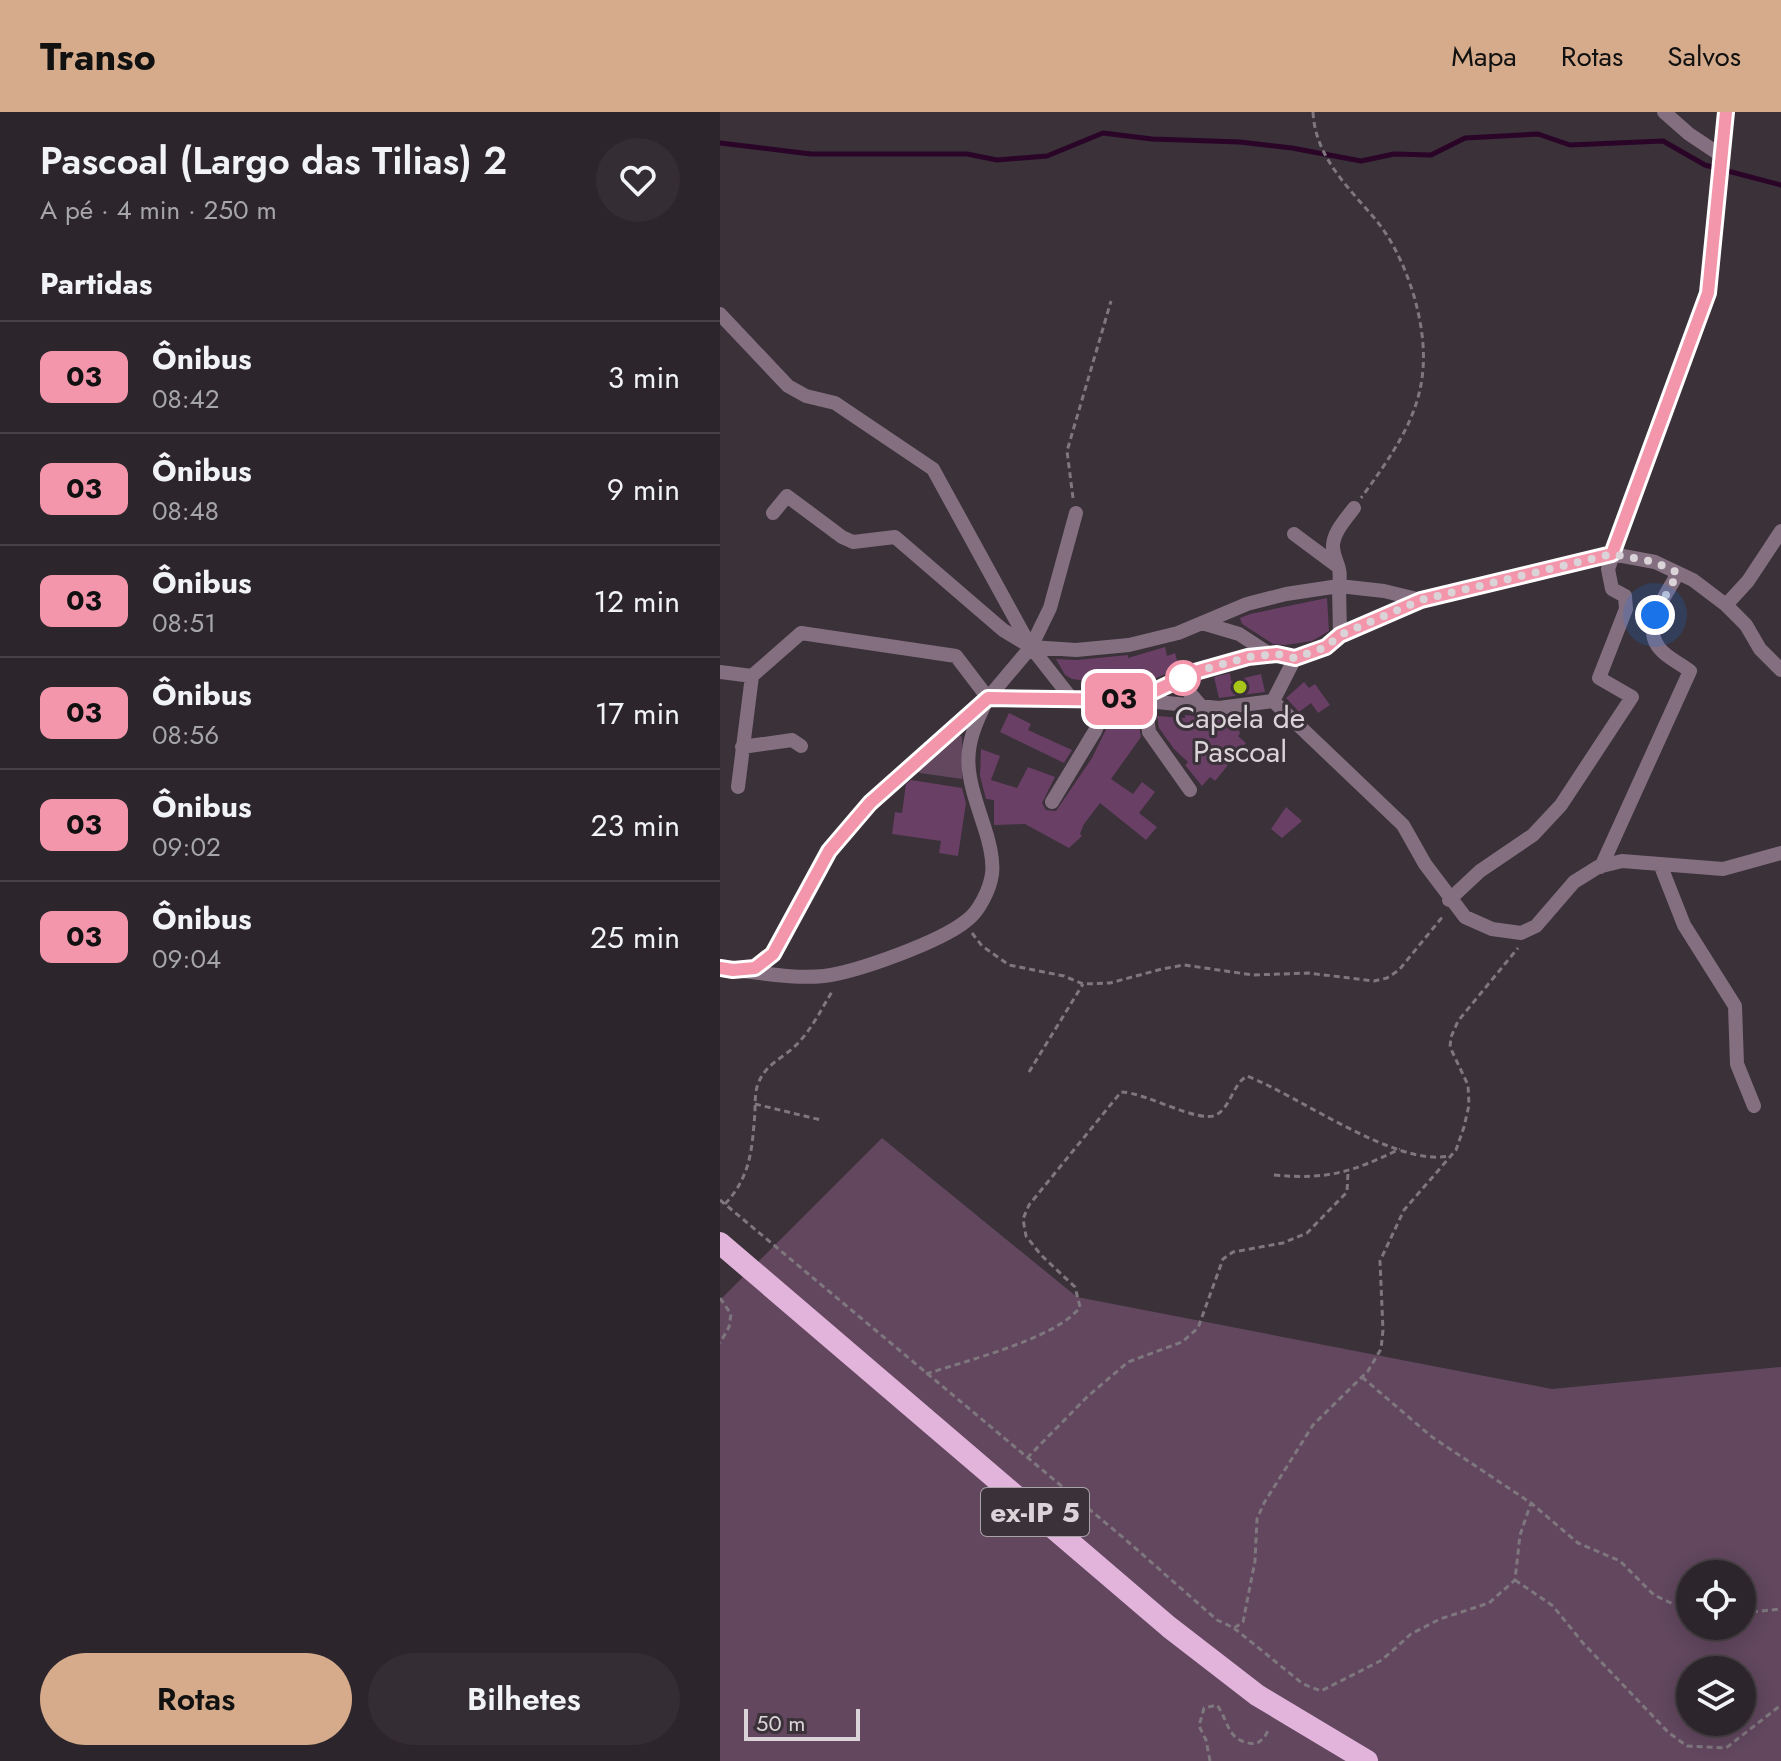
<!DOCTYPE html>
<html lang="pt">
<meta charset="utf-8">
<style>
body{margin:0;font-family:Jost,sans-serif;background:#342d33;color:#f1f3f6;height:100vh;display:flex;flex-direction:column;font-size:30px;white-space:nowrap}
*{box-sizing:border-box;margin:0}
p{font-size:26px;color:#a6a5a9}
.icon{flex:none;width:44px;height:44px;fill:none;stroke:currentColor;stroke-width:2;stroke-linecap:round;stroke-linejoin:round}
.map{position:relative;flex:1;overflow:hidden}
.details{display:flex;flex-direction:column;background:#2c252b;width:720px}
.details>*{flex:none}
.badge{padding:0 16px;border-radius:12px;font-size:28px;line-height:52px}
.fabs{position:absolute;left:956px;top:1448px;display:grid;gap:16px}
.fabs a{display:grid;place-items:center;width:80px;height:80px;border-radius:50%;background:#2c252b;box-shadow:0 4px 20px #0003,0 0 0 2px #484247;font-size:40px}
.scale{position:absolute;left:24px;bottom:20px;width:116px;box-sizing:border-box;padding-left:8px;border:4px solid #dad4d9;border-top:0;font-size:22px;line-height:28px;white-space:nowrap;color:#dad4d9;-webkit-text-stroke:6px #3a3139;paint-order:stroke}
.you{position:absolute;width:40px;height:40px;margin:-20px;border:6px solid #fff;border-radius:50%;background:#1a73e8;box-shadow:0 0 0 12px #1a73e833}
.map>.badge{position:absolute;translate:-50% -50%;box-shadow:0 0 0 4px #fff}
h2{padding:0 40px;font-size:30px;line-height:72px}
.round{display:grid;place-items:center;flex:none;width:84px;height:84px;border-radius:42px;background:#342d33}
.summary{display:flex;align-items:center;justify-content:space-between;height:136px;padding:0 40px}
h1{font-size:38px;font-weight:600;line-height:60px}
.action{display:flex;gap:16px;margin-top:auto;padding:16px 40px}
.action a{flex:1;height:92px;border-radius:48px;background:#d6ab8b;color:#111;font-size:32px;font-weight:600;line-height:92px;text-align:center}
.action a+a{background:#342d33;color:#f1f3f6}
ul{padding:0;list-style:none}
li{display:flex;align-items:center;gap:24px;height:112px;padding:0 40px;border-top:2px solid #484247}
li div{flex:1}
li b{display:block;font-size:30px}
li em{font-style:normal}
li .badge{min-width:88px;font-weight:700;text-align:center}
header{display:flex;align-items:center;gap:48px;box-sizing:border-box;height:112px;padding:0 40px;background:#d6ab8b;color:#111}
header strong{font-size:38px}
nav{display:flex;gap:44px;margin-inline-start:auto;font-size:28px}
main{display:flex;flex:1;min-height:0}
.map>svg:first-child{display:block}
.green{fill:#62475f;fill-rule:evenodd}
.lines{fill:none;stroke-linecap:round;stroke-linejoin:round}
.stream{stroke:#2a0528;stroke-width:5}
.building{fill:#693f65}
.path{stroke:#7f777e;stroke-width:3;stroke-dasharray:6 4;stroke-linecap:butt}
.minor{stroke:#846f81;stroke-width:14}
.trunk{stroke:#e2b4dc;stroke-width:22}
.line-casing{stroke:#fff;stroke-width:18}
.line{stroke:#f496ab;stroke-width:12}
.walk{stroke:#dad4d9;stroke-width:8;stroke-dasharray:0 14.4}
.stop-dot{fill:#fff;stroke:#f496ab;stroke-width:4}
.poi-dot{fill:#a9c719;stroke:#3a3139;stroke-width:3}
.labels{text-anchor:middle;stroke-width:6;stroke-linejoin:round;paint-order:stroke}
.shield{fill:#3a3139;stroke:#aaa3a9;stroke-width:2}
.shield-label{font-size:28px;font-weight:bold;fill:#dad4d9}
.poi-label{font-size:30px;fill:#dad4d9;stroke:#3a3139}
</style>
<header>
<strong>Transo</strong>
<nav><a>Mapa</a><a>Rotas</a><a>Salvos</a></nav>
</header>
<main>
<section class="details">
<div class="summary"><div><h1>Pascoal (Largo das Tilias) 2</h1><p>A pé · 4 min · 250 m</p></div><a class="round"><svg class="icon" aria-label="heart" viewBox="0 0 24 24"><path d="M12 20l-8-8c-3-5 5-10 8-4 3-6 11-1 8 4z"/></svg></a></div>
<h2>Partidas</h2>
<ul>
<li><span class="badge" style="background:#f496ab;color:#111">03</span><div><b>Ônibus</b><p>08:42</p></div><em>3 min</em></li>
<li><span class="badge" style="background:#f496ab;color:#111">03</span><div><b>Ônibus</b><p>08:48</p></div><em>9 min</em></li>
<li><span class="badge" style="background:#f496ab;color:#111">03</span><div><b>Ônibus</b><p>08:51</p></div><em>12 min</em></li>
<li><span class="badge" style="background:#f496ab;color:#111">03</span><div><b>Ônibus</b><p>08:56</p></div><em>17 min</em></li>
<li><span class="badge" style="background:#f496ab;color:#111">03</span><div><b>Ônibus</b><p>09:02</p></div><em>23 min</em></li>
<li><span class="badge" style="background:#f496ab;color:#111">03</span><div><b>Ônibus</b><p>09:04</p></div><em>25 min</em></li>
</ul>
<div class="action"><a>Rotas</a><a>Bilhetes</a></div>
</section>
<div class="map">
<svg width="1061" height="1649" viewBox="0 0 1061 1649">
<rect width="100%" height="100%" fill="#3a3139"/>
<path class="green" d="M238 622 242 625V667L200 661 197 658 232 624Z
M162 1026 357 1185 832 1277 1061 1255V1649H0V1188ZM970 1462H1022V1514H970ZM970 1558H1022V1610H970Z"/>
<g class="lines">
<path class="stream" d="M0 31 91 42H247L277 48 327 44 383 21 432 27 520 30 572 36 641 49 674 42 711 43 745 26 818 22 850 33 943 29 985 53 1061 73"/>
</g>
<path class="building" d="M607 486 609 519 592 529 565 533 553 532 522 512 520 506 530 502Z
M445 535 447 544 455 541 459 556 432 568 430 559 404 567 366 569 352 567 345 563 336 547 357 548 408 543V546Z
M510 561 511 569 541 562 545 580 499 586 494 565Z
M584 570 589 576 595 572 610 593 598 601 591 591 579 600 566 586Z
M289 601 311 612 308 618 352 638 344 651 280 620Z
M393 603 417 604 421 625 391 667 413 682 422 670 435 680 419 701 437 715 426 728 380 691 364 712 360 722 362 724 349 736 305 712 274 713V688L266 687 260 664 261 637 280 644 271 668 297 676 308 655 335 665 322 691 326 698 336 699 372 646Z
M465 603 498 606 515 604 520 622 518 624 526 631 495 669 490 665 482 674 465 653 468 650 454 637 439 616 437 604 465 606Z
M191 668 242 676 246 691 238 744 219 741 221 729 172 722 175 700 182 701 186 672Z
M566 695 582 709 562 726 551 717Z"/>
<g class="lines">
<path class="path" d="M593 0C595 45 629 76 656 108 674 130 686 158 694 184 719 273 692 316 641 386
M353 386 347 339 391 189
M252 821 262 834 289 853 344 864 363 872 390 871 442 857 464 853 533 863 588 861 654 869 667 866 679 858 724 803
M309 960 363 872
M35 992 101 1008
M554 1063C608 1068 632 1060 680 1037
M0 1088 406 1428 497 1508 514 1516 523 1510 535 1449 537 1407 544 1391 593 1313 648 1259 661 1237 663 1218 660 1149 684 1098 736 1038 744 1015 749 993 748 973 730 935 731 925 738 909 798 836
M5 1092C31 1064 32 1037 35 1000 35 992 35 982 37 975 44 951 64 947 79 930 93 915 102 896 113 878
M0 1186 11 1202 9 1215 0 1231
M206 1262C245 1249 338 1226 360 1195L355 1175 321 1143 306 1124 303 1107 309 1093 401 980C425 980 479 1012 496 1003 511 995 512 973 527 964 579 984 676 1055 729 1044
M642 1265 712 1325 811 1391 858 1431 900 1449 934 1483 970 1500
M307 1346 367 1285 408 1250 462 1230 478 1216 503 1147 513 1140 563 1131 587 1121 627 1080 628 1060
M795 1468 833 1494 863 1531 949 1621 967 1634 1006 1636 1061 1593
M1022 1501 1061 1497
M514 1516 583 1572 601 1579 662 1548 691 1522 720 1507 769 1491 795 1468 800 1423 811 1391
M490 1649 486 1628 479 1614 484 1596 497 1593C510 1611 506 1630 536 1632L544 1626 549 1617"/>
<path class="minor" d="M944 0 969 22 1002 44
M0 202 68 274 86 284 115 291 213 357 309 532
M53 401 67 384 122 425 133 430 175 425 283 518 311 535 356 538 409 533 458 521 527 492 566 482 619 474C622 452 615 453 613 436 612 421 626 407 634 396
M574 422 617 454
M701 488 664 479 619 474 620 523 701 488 892 442 935 450 973 468 1006 493 1026 513 1040 537 1061 558
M1006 493 1028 469 1061 419
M482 511 519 522 551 543
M311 535 330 496 356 401
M575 546 606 535 620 523
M0 560 32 564 81 521 236 544 268 586
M475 560 469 580 481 594
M351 586 311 535 268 586 416 588 475 560 528 545 557 542 575 546 553 589 499 596 416 588
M425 589 429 620 470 678
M553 589 683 713 705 752 745 805 772 817 801 821 816 814 854 770 878 755 902 749 1003 757 1061 741
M22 635 72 628 81 634
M18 675 32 564
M332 690 375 619 389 587
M940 752 964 813 1015 894 1017 952 1034 994
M881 755 970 559C962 553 952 548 944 541 917 518 946 484 958 461
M729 788 760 759 813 723 841 693 912 585 879 566 906 497 905 484 892 477 888 457 988 181 1006 0
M0 855 13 858 35 856 53 842 109 739 150 691 262 591
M13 858C43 861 74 867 104 864 137 860 220 830 246 809 259 800 270 777 272 762 274 746 269 729 264 714 245 657 240 640 268 586"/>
<path class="trunk" d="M0 1131 449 1515 537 1583 647 1649"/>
</g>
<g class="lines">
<g class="line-casing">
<path id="line" d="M0 856 13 858 35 856 53 842 109 739 150 691 268 586 416 588 475 560 528 545 557 542 575 546 606 535 620 523 701 488 892 442 988 181 1006 0"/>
</g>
<use href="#line" class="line"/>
<path class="walk" d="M463 566 456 569 475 560 528 545 557 542 575 546 606 535 620 523 701 488 892 442 935 450 958 461 935 503"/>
</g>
<circle class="stop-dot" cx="463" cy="566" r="16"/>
<circle class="poi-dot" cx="520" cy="575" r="8"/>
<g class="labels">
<rect class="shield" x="261" y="1376" width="108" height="48" rx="6"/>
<g class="shield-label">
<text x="315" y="1410">ex-IP 5</text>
</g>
<g class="poi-label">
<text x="520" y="616">Capela de<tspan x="520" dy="34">Pascoal</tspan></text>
</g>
</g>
</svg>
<div class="fabs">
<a><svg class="icon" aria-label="locate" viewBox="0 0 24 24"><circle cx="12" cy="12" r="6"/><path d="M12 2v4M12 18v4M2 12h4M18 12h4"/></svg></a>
<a><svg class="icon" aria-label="layers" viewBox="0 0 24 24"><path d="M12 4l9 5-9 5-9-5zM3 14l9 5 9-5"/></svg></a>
</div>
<div class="scale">50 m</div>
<div class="you" style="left:935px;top:503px"></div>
<b class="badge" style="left:399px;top:587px;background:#f496ab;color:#111">03</b>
</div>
</main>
